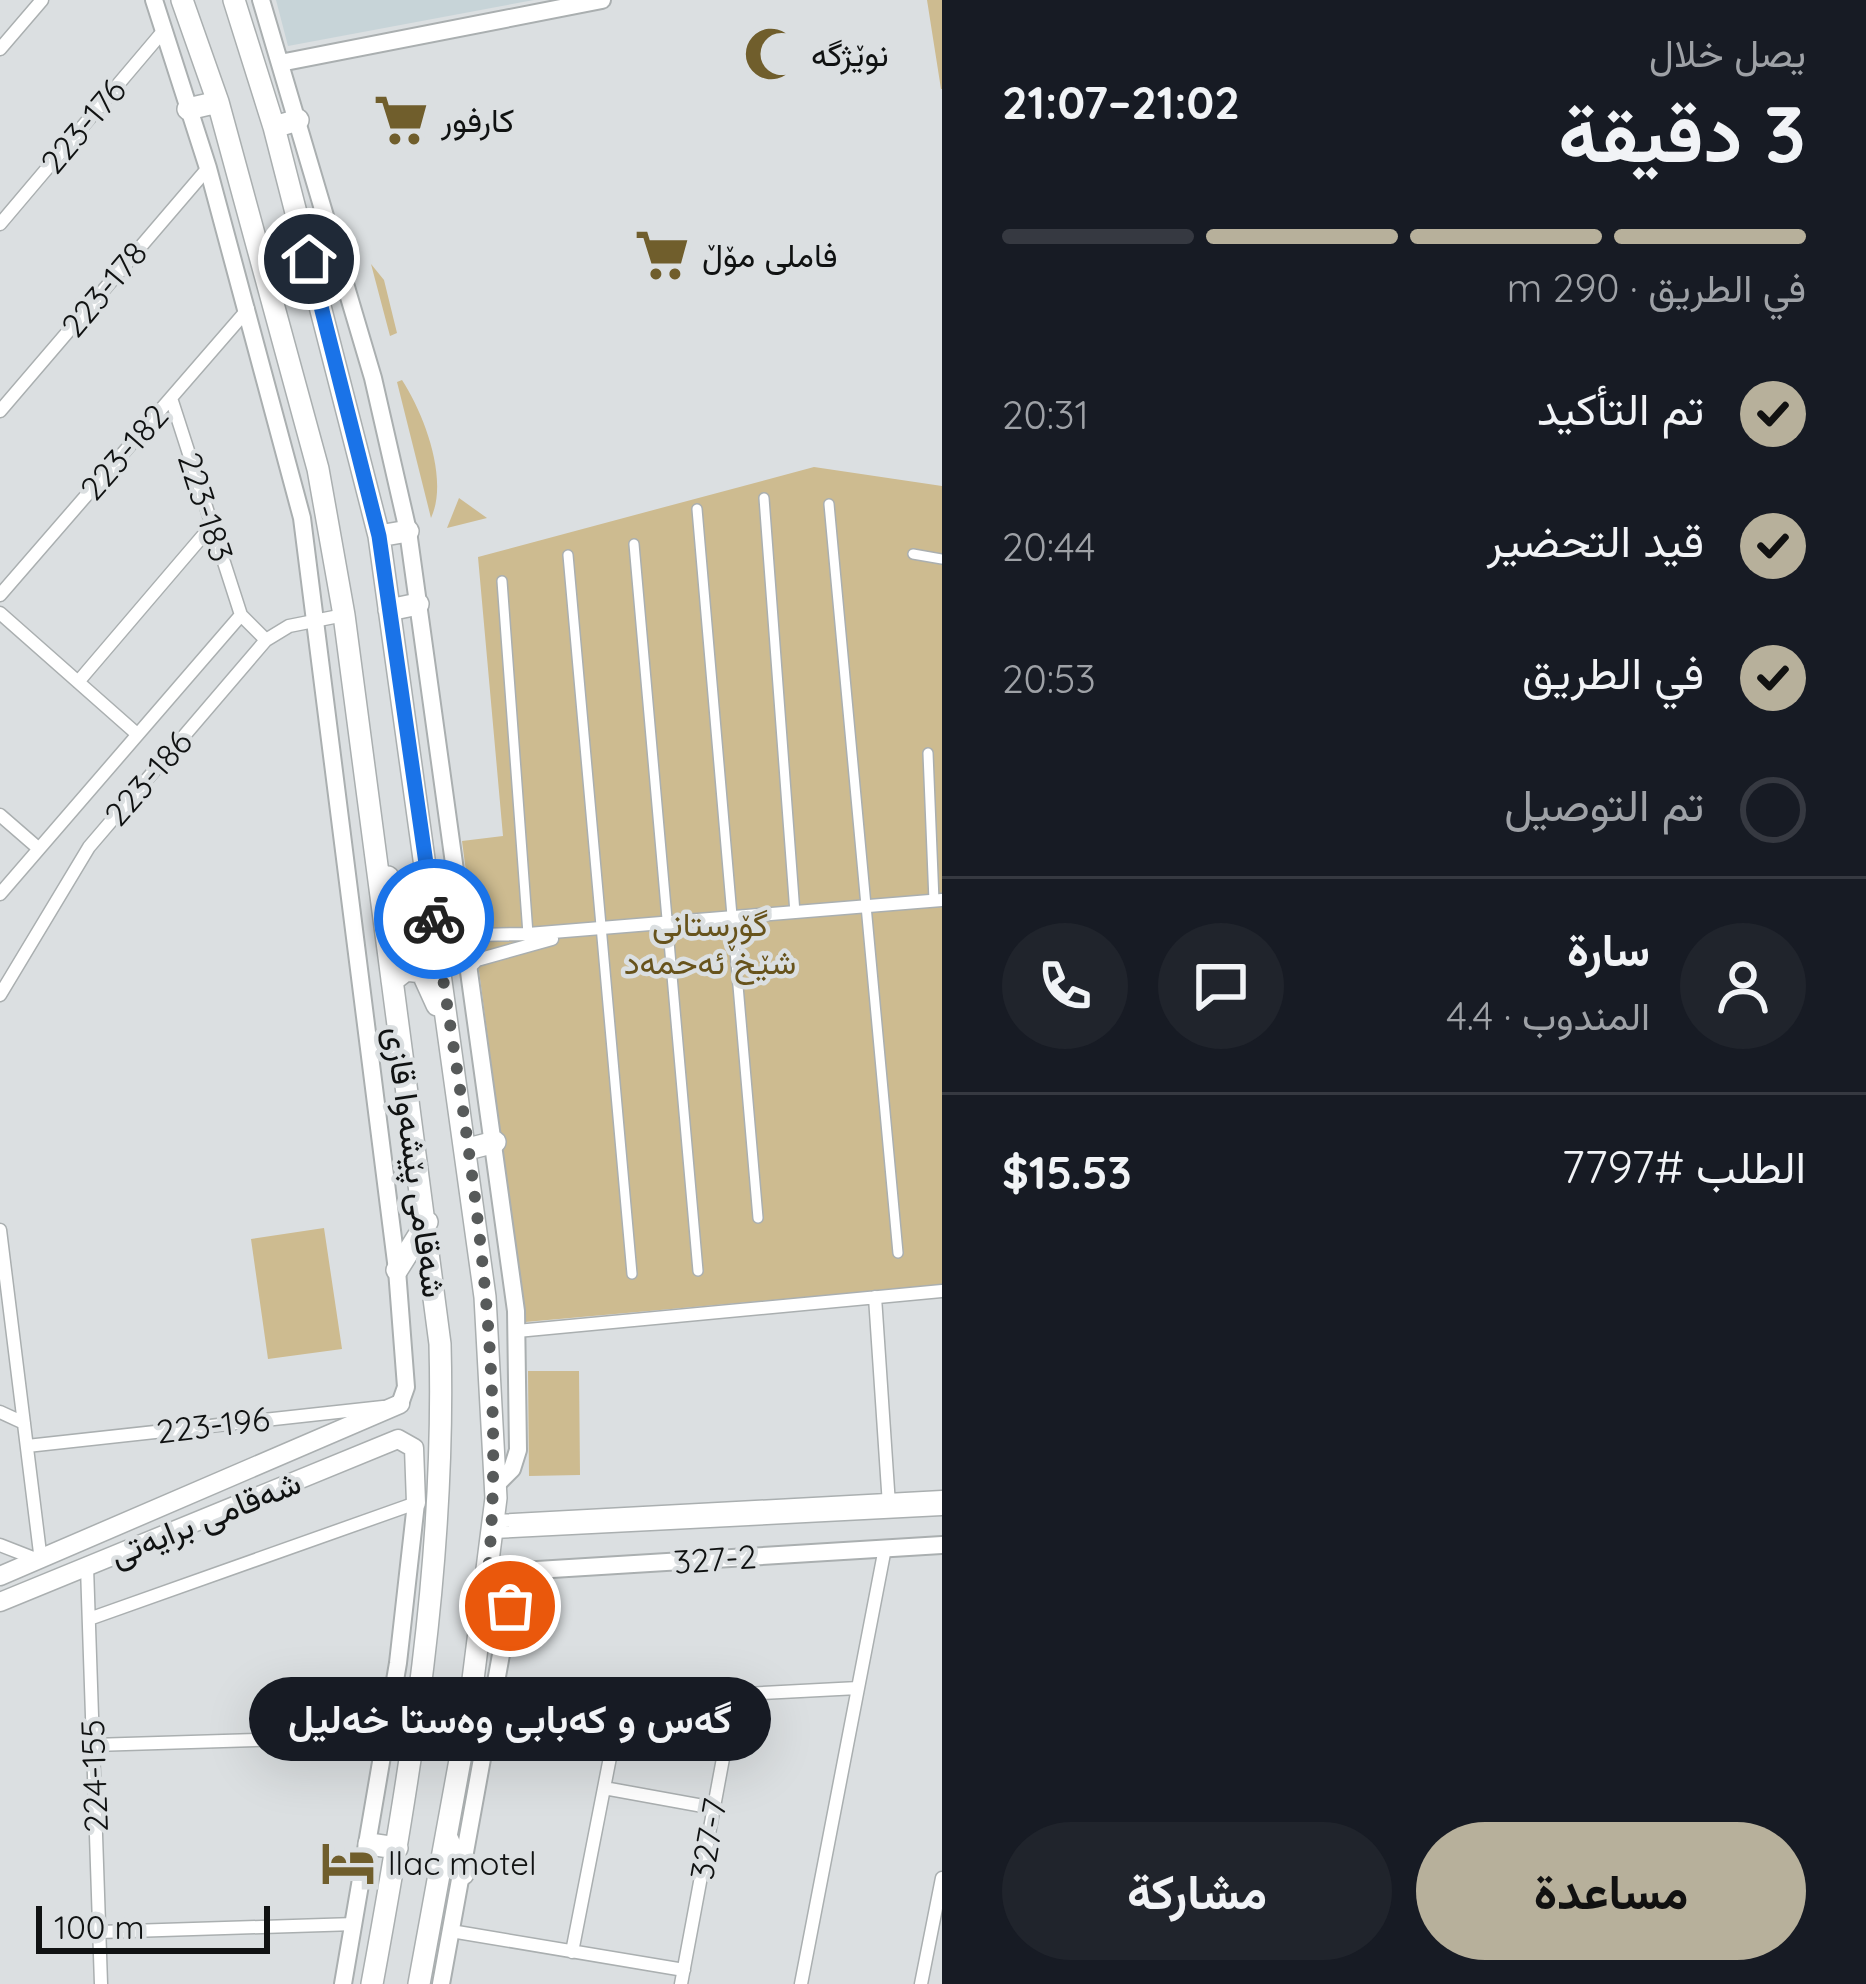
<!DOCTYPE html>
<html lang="ar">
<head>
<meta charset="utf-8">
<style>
	body { margin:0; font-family:Quicksand,Vazirmatn,sans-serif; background:#20242c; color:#f1f3f6; direction:rtl; height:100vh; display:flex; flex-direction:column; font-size:45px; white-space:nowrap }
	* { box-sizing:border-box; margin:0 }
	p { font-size:39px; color:#9ea1a6 }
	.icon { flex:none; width:66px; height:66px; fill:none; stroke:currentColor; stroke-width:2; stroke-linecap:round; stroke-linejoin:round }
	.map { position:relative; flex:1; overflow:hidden; direction:ltr }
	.details { display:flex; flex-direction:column; background:#171b24; width:924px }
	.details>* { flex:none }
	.scale { position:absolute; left:36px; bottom:30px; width:234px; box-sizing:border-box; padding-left:12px; border:6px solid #101212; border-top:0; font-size:33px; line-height:42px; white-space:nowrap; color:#101212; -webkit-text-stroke:9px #dbdfe1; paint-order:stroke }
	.pin { position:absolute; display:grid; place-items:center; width:102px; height:102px; color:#fff; margin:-51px; border:6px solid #fff; border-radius:50%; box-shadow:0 3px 12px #0007 }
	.courier { position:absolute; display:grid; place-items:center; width:120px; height:120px; margin:-60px; border:9px solid #1a73e8; border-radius:50%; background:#fff; color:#222; box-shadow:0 3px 15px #0007 }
	.bubble { position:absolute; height:84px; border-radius:42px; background:#171b24; box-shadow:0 12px 48px #0002; font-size:39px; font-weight:700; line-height:84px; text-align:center; direction:rtl }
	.head em { font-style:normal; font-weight:700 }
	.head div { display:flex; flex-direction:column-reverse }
	.head { display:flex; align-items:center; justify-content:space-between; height:204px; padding:0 60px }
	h1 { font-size:78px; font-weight:700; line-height:90px }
	.bar { display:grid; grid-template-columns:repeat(4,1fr); gap:18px 12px; align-content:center; height:144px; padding:0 60px }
	.bar i { height:15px; border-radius:9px; background:#363941 }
	.bar .current { background:#b7b09b }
	.bar p { grid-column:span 4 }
	.line { display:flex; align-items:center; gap:30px; padding:0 60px; border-top:3px solid #363941 }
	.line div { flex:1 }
	.round { display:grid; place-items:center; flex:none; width:126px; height:126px; border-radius:63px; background:#20242c }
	ol { padding:0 60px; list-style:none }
	li { display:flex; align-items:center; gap:36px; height:132px }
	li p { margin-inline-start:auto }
	li .icon { padding:12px; border-radius:50%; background:#b7b09b; color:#111; stroke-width:4 }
	li:last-child { color:#9ea1a6 }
	li i { width:66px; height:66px; border:6px solid #363941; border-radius:50% }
	.button { display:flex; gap:24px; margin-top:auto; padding:24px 60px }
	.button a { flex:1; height:138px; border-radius:72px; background:#b7b09b; color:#111; font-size:48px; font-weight:700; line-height:138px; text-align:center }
	.button a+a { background:#20242c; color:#f1f3f6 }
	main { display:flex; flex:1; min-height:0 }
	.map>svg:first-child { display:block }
</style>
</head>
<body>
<main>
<section class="details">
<div class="head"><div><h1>3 دقيقة</h1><p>يصل خلال</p></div><em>21:02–21:07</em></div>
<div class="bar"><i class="current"></i><i class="current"></i><i class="current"></i><i></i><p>في الطريق · 290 m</p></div>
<ol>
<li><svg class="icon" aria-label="check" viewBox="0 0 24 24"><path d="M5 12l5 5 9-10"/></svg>تم التأكيد<p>20:31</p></li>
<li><svg class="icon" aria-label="check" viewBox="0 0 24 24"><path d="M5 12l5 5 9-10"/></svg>قيد التحضير<p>20:44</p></li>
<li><svg class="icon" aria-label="check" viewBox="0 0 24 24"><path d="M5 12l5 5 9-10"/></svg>في الطريق<p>20:53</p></li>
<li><i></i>تم التوصيل</li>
</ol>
<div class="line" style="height:216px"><a class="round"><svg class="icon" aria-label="person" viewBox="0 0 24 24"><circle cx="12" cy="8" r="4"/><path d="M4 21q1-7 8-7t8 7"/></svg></a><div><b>سارة</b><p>المندوب · 4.4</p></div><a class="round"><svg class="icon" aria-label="chat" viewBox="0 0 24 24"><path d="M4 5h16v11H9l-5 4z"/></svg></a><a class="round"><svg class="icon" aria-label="phone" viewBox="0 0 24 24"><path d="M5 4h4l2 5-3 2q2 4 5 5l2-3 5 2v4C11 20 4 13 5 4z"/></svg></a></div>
<div class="line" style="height:156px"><div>الطلب #7797</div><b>$15.53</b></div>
<div class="button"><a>مساعدة</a><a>مشاركة</a></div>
</section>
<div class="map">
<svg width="942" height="1984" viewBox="0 0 942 1984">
	<rect width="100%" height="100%" fill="#dbdfe1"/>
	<path fill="#c7d4d8" d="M276,0H534L288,46Z"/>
	<path fill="#cdbb90" d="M927,0H942V89H941Z
		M371,264L384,280L397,333L390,336Z
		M402,380C424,414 449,479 431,518L397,382Z
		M814,467L942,486V1285L525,1322L462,841L503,836L478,557Z
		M459,498L487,518L447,528Z
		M324,1228L342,1349L268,1359L251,1239Z
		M528,1371H579L580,1475L529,1476Z"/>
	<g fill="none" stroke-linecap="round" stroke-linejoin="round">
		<defs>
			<path id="pedestrian" d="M764,498L795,913
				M829,504L898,1253
				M697,509L758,1218
				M634,544L698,1271
				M913,554L942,559
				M568,555L632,1274
				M502,581L528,934
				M928,753L934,901"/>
			<path id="minor" d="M0,49L42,0
				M0,224L165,29
				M171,398L241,615L266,640
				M0,411L208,168
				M0,595L248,309
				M0,613L137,734
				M78,682L212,525
				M0,815L38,848
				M0,894L241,615
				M462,924L474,935L528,934L942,900
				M468,969L477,960L552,939
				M0,995L89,847L266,640L289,626L344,615
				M0,1230L41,1561L0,1545
				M875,1297L889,1505
				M517,1331L942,1291
				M0,1412L24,1423
				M27,1446L383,1407
				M494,1521L942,1497
				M493,1532L942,1509
				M87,1567L101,1984
				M89,1619L416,1503
				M493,1707L858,1688
				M93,1745L387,1736
				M604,1788L714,1808
				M451,1931L684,1970
				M99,1932L355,1924
				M572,1952L621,1701
				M681,1984L735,1694
				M801,1984L885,1548
				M921,1984L942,1878"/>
			<path id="tertiary" d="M154,0L208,168L302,518L397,1270L406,1387L400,1404
				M261,0L373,378L408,531L516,1311L518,1450L512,1469L495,1486
				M280,63L602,0
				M488,1573L942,1545
				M343,1984L398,1663L416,1503
				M441,1984L516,1572"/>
			<path id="secondary" d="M0,1576L400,1404
				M0,1602L398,1439L414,1448L416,1503"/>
			<path id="trunk" d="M182,0L218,102L318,469L344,615L440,1344C446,1560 411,1772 372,1984
				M234,0L274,127L379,536L485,1297L496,1498L469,1711L419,1984
				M188,109L218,102
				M274,127L298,120
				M379,536L408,531
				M389,610L418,604
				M388,877L402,916L418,919L432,906
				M392,981L406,970L422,972L437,1005
				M468,1149L495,1142
				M397,1270L427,1222
				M447,1838L463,1874
				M369,1844L397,1848"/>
		</defs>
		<use href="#pedestrian" stroke="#aaafb0" stroke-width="12"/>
		<use href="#minor" stroke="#aaafb0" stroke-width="15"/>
		<use href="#tertiary" stroke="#aaafb0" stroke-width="20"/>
		<use href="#secondary" stroke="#aaafb0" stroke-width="21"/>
		<use href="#trunk" stroke="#aaafb0" stroke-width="24"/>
		<use href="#pedestrian" stroke="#fff" stroke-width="9"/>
		<use href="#minor" stroke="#fff" stroke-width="12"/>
		<use href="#tertiary" stroke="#fff" stroke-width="16"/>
		<use href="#secondary" stroke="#fff" stroke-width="18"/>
		<use href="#trunk" stroke="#fff" stroke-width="21"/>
	</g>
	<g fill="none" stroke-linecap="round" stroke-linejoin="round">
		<path stroke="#575a5a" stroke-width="12" stroke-dasharray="0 21.6" d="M434,919C466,1134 508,1355 488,1573L515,1572L510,1606"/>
		<path stroke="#1a73e8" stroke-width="15" d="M309,259L379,536L434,919"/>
	</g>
	<defs>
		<symbol id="mosque-bare" viewBox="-9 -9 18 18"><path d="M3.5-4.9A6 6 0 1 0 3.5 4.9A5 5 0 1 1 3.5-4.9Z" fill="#705e2c" stroke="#dbdfe1" stroke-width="2.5" paint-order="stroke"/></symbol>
		<symbol id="supermarket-bare" viewBox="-9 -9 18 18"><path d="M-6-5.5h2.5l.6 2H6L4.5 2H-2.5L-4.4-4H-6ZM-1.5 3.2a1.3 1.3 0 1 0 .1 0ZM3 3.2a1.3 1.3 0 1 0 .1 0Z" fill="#705e2c" stroke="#dbdfe1" stroke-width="2.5" paint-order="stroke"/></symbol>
		<symbol id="hotel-bare" viewBox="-9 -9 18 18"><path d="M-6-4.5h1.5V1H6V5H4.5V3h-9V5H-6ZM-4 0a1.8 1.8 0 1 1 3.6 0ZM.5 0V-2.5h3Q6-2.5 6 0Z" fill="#705e2c" stroke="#dbdfe1" stroke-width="2.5" paint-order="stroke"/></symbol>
	</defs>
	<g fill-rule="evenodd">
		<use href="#mosque-bare" x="733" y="16" width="76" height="76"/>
		<use href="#supermarket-bare" x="363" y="82" width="76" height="76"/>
		<use href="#supermarket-bare" x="624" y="217" width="76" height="76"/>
		<use href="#hotel-bare" x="310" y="1825" width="76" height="76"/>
	</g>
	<g text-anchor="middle" stroke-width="9" stroke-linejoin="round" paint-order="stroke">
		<g font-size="33" fill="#101212" stroke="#dbdfe1" text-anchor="start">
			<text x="811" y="66">نوێژگە</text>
			<text x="441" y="132">کارفور</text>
			<text x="702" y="267">فاملی مۆڵ</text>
			<text x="388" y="1875">llac motel</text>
		</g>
		<g font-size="33" fill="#101212" stroke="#dbdfe1">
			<text transform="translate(83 126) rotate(-50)" y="12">223-176</text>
			<text transform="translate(104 289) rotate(-50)" y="12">223-178</text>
			<text transform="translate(124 452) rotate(-49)" y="12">223-182</text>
			<text transform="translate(206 507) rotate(72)" y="12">223-183</text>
			<text transform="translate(148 778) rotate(-49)" y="12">223-186</text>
			<text transform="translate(416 1162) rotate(82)" y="12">شەقامی پێشەوا قازی</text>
			<text transform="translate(213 1425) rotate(-7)" y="12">223-196</text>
			<text transform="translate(205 1518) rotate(-22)" y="12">شەقامی برایەتی</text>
			<text transform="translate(715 1559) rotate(-4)" y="12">327-2</text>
			<text transform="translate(94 1776) rotate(-92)" y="12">224-155</text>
			<text transform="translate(708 1839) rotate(-80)" y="12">327-7</text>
		</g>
		<g font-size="33" fill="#67531c" stroke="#dbdfe1">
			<text x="710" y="936">گۆڕستانی<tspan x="710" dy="38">شێخ ئەحمەد</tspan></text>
		</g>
	</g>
</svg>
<div class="scale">100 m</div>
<div class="pin" style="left:510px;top:1606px;background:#ea580c"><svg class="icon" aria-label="bag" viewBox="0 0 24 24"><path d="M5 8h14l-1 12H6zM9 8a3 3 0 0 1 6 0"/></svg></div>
<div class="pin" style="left:309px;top:259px;background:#1f2937"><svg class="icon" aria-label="home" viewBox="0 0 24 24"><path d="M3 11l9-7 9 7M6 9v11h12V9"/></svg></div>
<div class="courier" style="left:434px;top:919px"><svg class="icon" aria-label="bike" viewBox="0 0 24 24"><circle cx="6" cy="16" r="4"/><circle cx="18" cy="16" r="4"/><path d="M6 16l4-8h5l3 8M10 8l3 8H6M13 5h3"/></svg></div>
<div class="bubble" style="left:249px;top:1677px;width:522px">گەس و کەبابی وەستا خەلیل</div>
</div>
</main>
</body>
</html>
